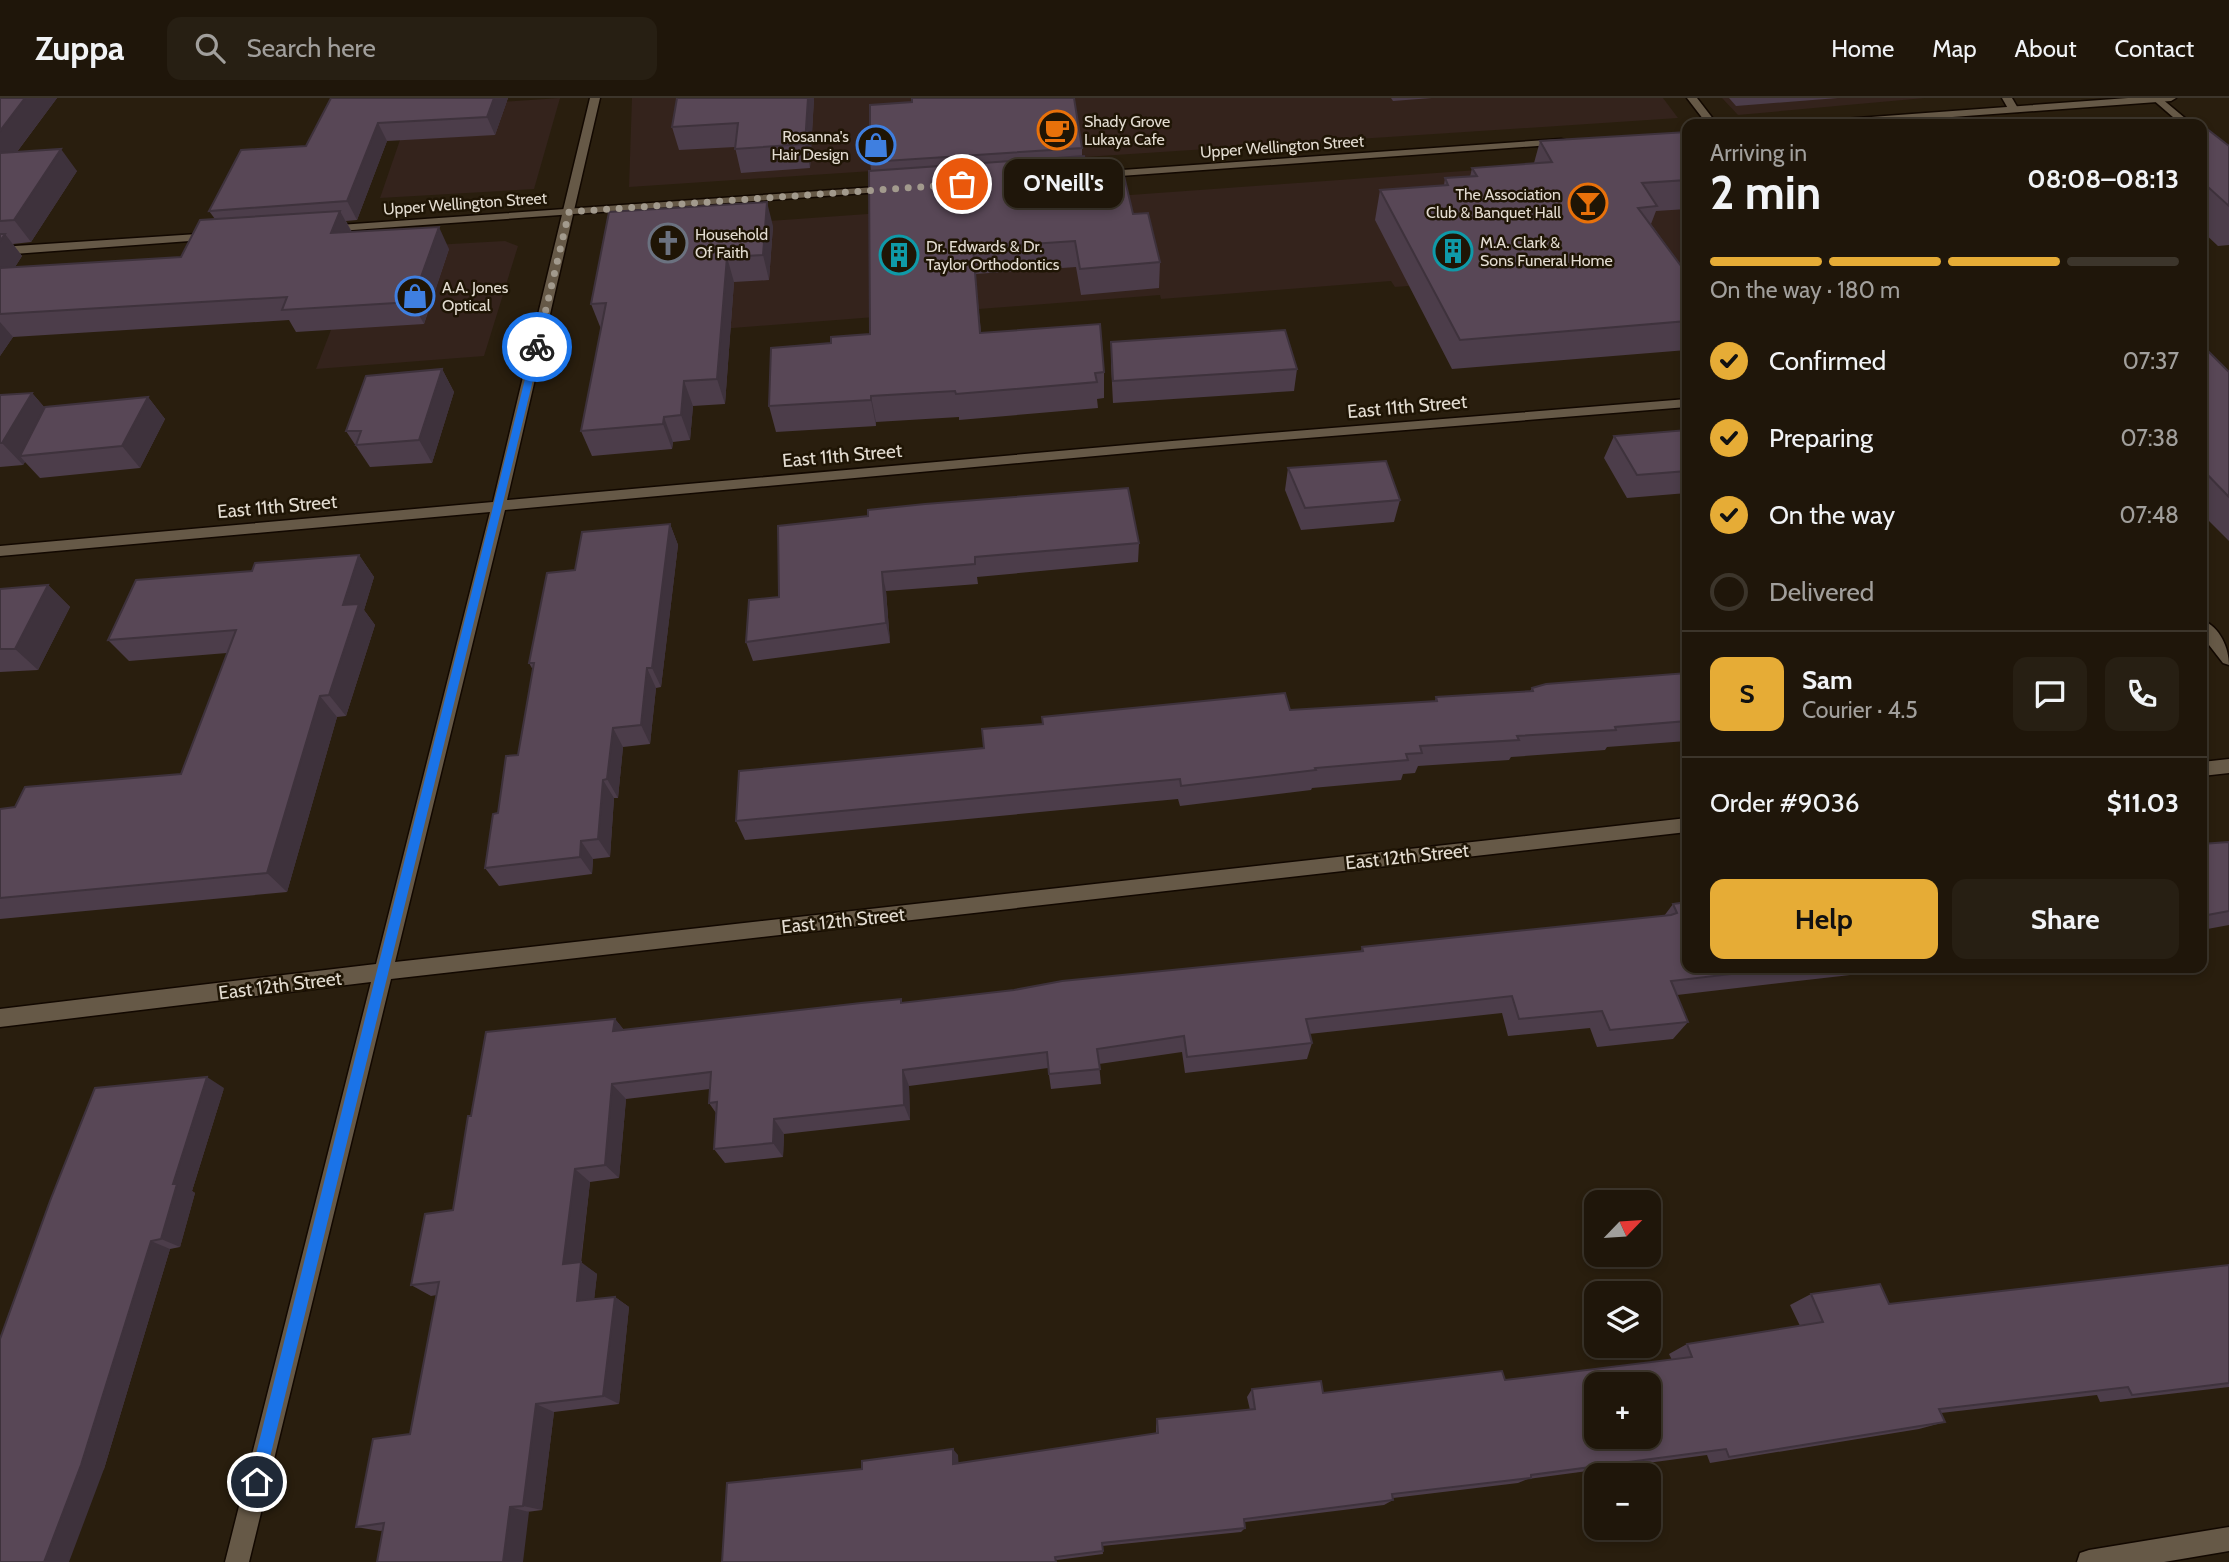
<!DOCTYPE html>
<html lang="en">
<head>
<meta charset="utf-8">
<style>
	body { margin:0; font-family:Cabin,sans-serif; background:#271f13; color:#f1f3f6; height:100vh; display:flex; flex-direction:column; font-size:26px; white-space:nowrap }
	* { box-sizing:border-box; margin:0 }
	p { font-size:23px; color:#a19f9c }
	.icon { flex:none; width:38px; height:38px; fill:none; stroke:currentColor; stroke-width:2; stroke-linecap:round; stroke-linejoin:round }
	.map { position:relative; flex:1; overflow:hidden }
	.side { position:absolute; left:1682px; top:21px; width:525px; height:854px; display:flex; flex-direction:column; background:#1f160a; border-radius:14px; box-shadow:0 4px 10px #0003,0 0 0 2px #3c352b }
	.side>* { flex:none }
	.needle { width:46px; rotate:65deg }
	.fabs { position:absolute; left:1584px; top:1092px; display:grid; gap:14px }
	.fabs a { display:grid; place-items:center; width:77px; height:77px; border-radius:14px; background:#1f160a; box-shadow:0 4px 10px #0003,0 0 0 2px #3c352b; font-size:35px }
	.pin { position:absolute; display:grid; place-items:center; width:60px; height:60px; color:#fff; margin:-30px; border:4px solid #fff; border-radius:50%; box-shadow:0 2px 7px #0007 }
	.courier { position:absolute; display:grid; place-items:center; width:70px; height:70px; margin:-35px; border:5px solid #1a73e8; border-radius:50%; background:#fff; color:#222; box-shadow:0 2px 9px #0007 }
	.bubble { position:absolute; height:49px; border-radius:14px; background:#1f160a; box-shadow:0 4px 10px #0003,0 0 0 2px #3c352b; font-size:23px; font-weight:700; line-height:49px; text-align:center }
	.head em { font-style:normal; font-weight:700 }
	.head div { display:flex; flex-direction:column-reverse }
	.head { display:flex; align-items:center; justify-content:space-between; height:119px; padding:0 28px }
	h1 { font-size:46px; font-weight:700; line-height:52px }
	.bar { display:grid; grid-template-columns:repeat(4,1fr); gap:10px 7px; align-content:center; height:84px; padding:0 28px }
	.bar i { height:9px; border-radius:5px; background:#3c352b }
	.bar .on { background:#e6ac36 }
	.bar p { grid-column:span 4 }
	.line { display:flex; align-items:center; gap:18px; padding:0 28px; border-top:2px solid #3c352b }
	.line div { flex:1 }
	.round { display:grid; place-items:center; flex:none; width:74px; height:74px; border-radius:14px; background:#271f13 }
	ol { padding:0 28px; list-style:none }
	li { display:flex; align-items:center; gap:21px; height:77px }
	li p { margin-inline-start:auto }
	li .icon { padding:7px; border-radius:50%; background:#e6ac36; color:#111; stroke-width:4 }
	li:last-child { color:#a19f9c }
	li i { width:38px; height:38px; border:4px solid #3c352b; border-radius:50% }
	.button { display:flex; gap:14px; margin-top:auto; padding:14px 28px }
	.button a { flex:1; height:80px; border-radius:14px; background:#e6ac36; color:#111; font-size:28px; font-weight:700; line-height:80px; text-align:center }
	.button a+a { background:#271f13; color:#f1f3f6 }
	header { display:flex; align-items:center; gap:42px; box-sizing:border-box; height:98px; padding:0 35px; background:#1f160a; border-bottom:2px solid #3c352b }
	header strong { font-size:33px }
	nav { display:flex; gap:38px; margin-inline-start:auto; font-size:24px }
	.search { width:490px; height:63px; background:#271f13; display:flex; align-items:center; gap:18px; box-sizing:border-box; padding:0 24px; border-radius:14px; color:#a19f9c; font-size:26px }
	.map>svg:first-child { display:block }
</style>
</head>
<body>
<header>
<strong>Zuppa</strong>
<div class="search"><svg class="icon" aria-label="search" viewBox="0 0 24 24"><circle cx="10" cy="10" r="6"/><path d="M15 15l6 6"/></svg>Search here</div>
<nav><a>Home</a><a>Map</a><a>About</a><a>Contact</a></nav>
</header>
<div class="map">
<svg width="2229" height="1464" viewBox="0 0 2229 1464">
	<rect width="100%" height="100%" fill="#291e0e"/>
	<path fill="#34231c" d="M560,0L534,91L380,100L411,10Z
		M632,0H1663L1678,20L629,89Z
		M1722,0H1925L1738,17Z
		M1687,57V166L1395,189L1391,183L1161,201L1160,197L720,231L728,126Z
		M505,143L518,148L484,258L316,271L362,151Z"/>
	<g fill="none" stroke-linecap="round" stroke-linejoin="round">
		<defs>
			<path id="lane" d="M2002,0H2012L2019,12L2018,14H2010Z"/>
			<path id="street" d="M590,0H600L507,402L1172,343L1687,301V309L1172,351L505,412L395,864L1687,720V734L391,881L249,1464H225L371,884L0,929V911L376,866L490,414L0,458V448L493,404Z
				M1687,0H1697L1717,26H1707Z
				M2151,0H2161L2192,26H2181Z
				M2202,522C2220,529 2229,550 2229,567L2223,565L2202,538Z
				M2229,661V675L2202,678V664Z
				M2229,1429V1453L2164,1464H2077L2080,1455L2089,1452Z"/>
			<path id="secondary" d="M2128,0H2176L2171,3L1857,26H1812L1817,23Z
				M1561,41L1565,42V46L1065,82L1059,79L1065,76Z
				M890,88L894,89V93L325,134L319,131L325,128Z
				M213,135L219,139L217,141L0,157V149Z"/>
		</defs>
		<use href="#lane" stroke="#120800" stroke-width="3"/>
		<use href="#street" stroke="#120800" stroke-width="3"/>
		<use href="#secondary" stroke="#120800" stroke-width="3"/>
		<use href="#lane" fill="#665947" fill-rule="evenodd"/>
		<use href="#street" fill="#665947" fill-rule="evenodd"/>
		<use href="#secondary" fill="#665947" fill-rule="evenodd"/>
	</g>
	<path fill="#4c3d4a" d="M0,0H57L17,54L77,73L31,144L13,146L22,158L15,169L181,159L215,121L209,113L306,48L331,0H508L495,37L387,43L357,122L346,123L352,134L449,151L424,226L296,234L289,222L13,239L0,258Z
		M677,0H814L810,70L741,75L735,49L679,52L672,29Z
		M1391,0H1432L1393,3Z
		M1729,0H1838L1736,8Z
		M2202,27L2229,48V147L2218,148L2202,133Z
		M1687,34V111L1656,113L1651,126L1687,176V252L1452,271L1375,122L1380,92L1444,87L1445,80L1470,79L1472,70L1534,65L1540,43Z
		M1082,50V58L1087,80L1133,116L1160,164L1159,190L1081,197L1076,169L975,176L981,234L1104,274V300L1097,301L1098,310L959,322V319L876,324V328L776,334L769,308L831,245L870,236L871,73L870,64Z
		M773,128L769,182L734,184L725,306L693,308L690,342L673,344L672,351L592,358L581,333L601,231L591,206Z
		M1111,244L1297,271L1294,293L1113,305L1111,267Z
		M2202,247L2229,274V443L2202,416Z
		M442,271L454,294L432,365L370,369L346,333Z
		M32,295L45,310L148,299L165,321L140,370L40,380L25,364L23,367L0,369V297Z
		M1687,332V395L1627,400L1604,360L1614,338Z
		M1288,370L1400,402L1394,424L1301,432L1285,392Z
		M670,426L678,447L661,589L656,590L650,646L623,649L618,700H614L610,759L593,761L592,776L499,788L485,770L498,715L518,657L533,572L529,565L575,472Z
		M778,428L1139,445L1138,464L977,479L978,486L886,493L890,545L753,563L746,544L779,499Z
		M359,457L374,479L364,512L375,527L346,618L337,619L287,794L0,821V711L15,709L181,676L227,555L129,563L108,542L252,473Z
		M48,487L70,509L38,572L0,574V491Z
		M1687,575V643L1607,649L1605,652L1511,659L1509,662L1418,668L1415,675L1403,676L1401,682L1312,690L1311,692L1180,708L1178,701L745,742L736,723L984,650L1290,612L1435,603L1436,599L1530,593L1532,590Z
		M2229,745V827L2202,832V746Z
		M1687,804V870H1866L1859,876L1677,897L1688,924L1673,941L1597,949L1590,930L1508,938L1502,915L1309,936L1312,945L1307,961L1185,975L1182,954L1099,966L1101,986L1051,991L1048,970L909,988L910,1022L784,1036L783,1059L725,1065L714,1051L716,1015L709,1005L710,991L626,1001L619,1080L590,1084L581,1165L597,1176L594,1201L615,1199L629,1209L619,1306L554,1314L542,1412L380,1433L356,1429L410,1336L437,1197L431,1198L411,1187L453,1112L471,1018L615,921L624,932L902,905L1361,853L1362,849L1664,818L1673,806Z
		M224,990L192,1093L195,1095L180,1149L170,1151L104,1371L0,1464Z
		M2229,1167V1289L2100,1304L2097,1297L1941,1315L1945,1324L1919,1331L1710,1365L1707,1357L1528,1381L1518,1385L1393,1400V1402L1384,1407L1245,1424V1430L1241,1434L1102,1448L1103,1456L1057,1462L862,1371L958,1357V1365L1156,1336V1328L1157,1321L1250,1312L1247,1299L1252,1291L1323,1295L1505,1282L1672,1262L1669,1256L1687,1246L1800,1228L1790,1207L1811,1196L1889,1206Z"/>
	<path fill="#3e323c" d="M25,0H57L13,59L0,63V33Z
		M494,0H508L495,37L487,19Z
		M808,0H814L810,70L805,46Z
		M378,25L387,43L357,122L347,103Z
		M61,51L77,73L31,144L14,122Z
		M767,104L773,128L769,182L763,157Z
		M340,113L352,135H331Z
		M439,129L449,151L424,226L412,204Z
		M5,136L22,158L0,193V143Z
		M727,159L734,184L725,306L717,281Z
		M0,224L13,239L0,258Z
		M442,271L454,294L432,365L419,342Z
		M684,283L693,308L690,342L681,317Z
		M32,295L51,317L20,358L25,364L23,367L2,345Z
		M871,298L876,324V328L871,302Z
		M148,299L165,321L140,370L122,348Z
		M664,319L673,344L672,351L663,326Z
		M670,426L678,447L661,589L652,570Z
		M359,457L374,479L364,512L375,527L346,618L329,597L343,507Z
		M882,474L886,493L890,545L886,525Z
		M48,487L70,509L38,572L15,551Z
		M647,570L656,590L650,646L641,627Z
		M320,598L337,619L287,794L267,775Z
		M613,630L623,649L618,700L607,681Z
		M603,682L614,700L610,759L598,741Z
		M581,743L593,761L592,776L580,759Z
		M615,921L628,937L613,933Z
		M903,972L909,988L910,1022L904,1007Z
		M207,979L224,990L192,1093L195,1095L180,1149L161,1141L173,1086Z
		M612,986L626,1001L619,1080L605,1067Z
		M774,1021L784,1036L783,1059L773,1045Z
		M575,1071L590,1084L579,1178L563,1166Z
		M151,1143L170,1151L104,1371L69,1464H44Z
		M581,1164L597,1176L593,1213L577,1203Z
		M615,1199L629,1209L619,1306L603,1298Z
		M536,1306L554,1314L542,1412L523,1408Z
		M953,1351L958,1357L959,1372L953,1366Z
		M510,1409L529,1414L523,1464H503Z"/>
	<path fill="#584756" stroke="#3e323c" stroke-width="2" fill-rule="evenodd" d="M0,0H25L0,33Z
		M331,0H494L487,19L378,25L347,103L209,113L241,52L306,48Z
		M677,0H808L805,46L735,51L738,25L672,29Z
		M912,0H1074L1082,50L870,64V7L912,4Z
		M2202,27L2229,48V108L2208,89H2202Z
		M1687,34V82L1642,85L1657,108L1638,110L1687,176V223L1460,242L1380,92L1448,87L1445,80L1477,78L1472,70L1552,64L1540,43Z
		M61,51L14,122L0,123V55Z
		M1084,58L1087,80L1124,78L1133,116L1148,115L1160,164L1080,171L1075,143L973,150L980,235L1100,226L1104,274L1095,275L1097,284L956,296L955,293L871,298V302L769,308L771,250L831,245V239L870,236L869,73Z
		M767,104L763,157L727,159L717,281L684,283L681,317L664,319L663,326L581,333L606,205L591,206L609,114Z
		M340,113L331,135L439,129L412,204L282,212L287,199L0,216V170L181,159L200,122Z
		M0,136H5L0,143Z
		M1285,232L1297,271L1113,283L1111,244Z
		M2202,247L2229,274V399L2202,371Z
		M442,271L419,342L356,347L361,333H346L366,278Z
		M32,295L2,345H0V297Z
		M148,299L122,348L20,358L45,309Z
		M1687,332V373L1637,377L1614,338Z
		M1386,363L1400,402L1305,410L1288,370Z
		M1128,390L1139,445L975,459V466L882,474L886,525L746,544L749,502L779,499L778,428L868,418V412L925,406Z
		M670,426L652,570H647L641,627L613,630L607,681L603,682L598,741L581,743L580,759L485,770L493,716L498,715L506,658L518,657L534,565H529L547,475L575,472L582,434Z
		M359,457L343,507L359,506L329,597L320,598L267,775L0,800V711L15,709L25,689L181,676L236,532L108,542L136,482L252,473L255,465Z
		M48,487L15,551H0V491Z
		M1687,575V623L1615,629L1616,632L1517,638L1519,642L1420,648L1422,655L1406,656L1408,662L1315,670L1316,672L1181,688L1180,681L736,723L739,673L984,650L982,631L1043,626L1042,619L1285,595L1290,612L1437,603L1436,599L1533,593L1532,590L1546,586Z
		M2228,744L2229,745V813L2202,818V746Z
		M1687,804V870H1782L1671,883L1688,924L1610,932L1602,913L1519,921L1512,898L1306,921L1312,945L1187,959L1184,938L1097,951L1100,971L1049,976L1047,954L903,972L904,1007L774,1021L773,1045L714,1051L717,1004L709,1005L711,974L612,986L605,1067L575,1071L563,1166L581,1164L577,1203L615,1199L603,1298L536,1306L523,1408L510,1409L503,1464H377L384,1425L356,1429L373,1341L410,1336L439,1184L411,1187L425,1116L453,1112L468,1018H471L486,934L615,921L613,933L861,905L901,901V905L1014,892L1062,883L1363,853L1362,849L1671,817L1677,815L1673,806Z
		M207,979L173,1086H177L161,1141L151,1143L81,1367L44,1464H0V1241L50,1103L95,990Z
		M2229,1167V1285L2132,1297L2128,1289L1939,1311L1945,1324L1729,1359L1726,1351L1531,1377V1380L1392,1396L1393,1402L1244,1421L1245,1430L1102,1445L1103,1453L1055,1459L1056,1464H722L727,1385L862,1371V1363L953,1351V1366L1158,1335L1157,1321L1255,1311L1252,1291L1321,1283L1323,1295L1502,1273L1505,1282L1692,1259L1687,1246L1823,1224L1811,1196L1880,1186L1889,1206ZM1596,1286H1648V1339H1596Z"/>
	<path fill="#1a73e8" d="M537,246L541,249L264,1384L262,1389L257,1391L251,1389L249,1384L533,249Z"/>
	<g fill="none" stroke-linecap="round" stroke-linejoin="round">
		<path stroke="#a29a8d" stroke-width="7" stroke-dasharray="0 12.6" d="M537,249L569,114L962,86"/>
	</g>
	<defs>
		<symbol id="cafe-ring" viewBox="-11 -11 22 22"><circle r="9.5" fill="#1f1505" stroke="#e8710a" stroke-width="1.5"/><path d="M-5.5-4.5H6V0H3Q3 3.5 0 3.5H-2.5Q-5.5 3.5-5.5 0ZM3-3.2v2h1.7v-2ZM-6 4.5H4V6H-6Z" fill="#e8710a"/></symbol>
		<symbol id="shop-ring" viewBox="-11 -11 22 22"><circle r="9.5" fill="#1f1505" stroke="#3f7fe0" stroke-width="1.5"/><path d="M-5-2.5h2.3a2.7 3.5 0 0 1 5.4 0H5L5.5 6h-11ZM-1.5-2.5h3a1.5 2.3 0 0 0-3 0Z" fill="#3f7fe0"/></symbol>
		<symbol id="bar-ring" viewBox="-11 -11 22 22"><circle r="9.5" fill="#1f1505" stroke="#e8710a" stroke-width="1.5"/><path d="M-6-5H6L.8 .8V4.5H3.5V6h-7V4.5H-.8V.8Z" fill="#e8710a"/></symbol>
		<symbol id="church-ring" viewBox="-11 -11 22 22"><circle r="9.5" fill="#1f1505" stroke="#6b7280" stroke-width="1.5"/><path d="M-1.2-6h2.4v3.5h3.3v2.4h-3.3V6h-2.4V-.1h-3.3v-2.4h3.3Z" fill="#6b7280"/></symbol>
		<symbol id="building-ring" viewBox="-11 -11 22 22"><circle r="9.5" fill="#1f1505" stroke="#0f9aa8" stroke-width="1.5"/><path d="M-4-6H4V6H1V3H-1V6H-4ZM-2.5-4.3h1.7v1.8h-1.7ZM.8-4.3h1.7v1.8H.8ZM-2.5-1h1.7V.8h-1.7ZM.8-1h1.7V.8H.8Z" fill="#0f9aa8"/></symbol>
	</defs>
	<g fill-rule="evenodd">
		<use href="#cafe-ring" x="1035" y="10" width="44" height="44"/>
		<use href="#shop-ring" x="854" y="25" width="44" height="44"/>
		<use href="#bar-ring" x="1566" y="83" width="44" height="44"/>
		<use href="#church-ring" x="646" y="123" width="44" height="44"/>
		<use href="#building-ring" x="1431" y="131" width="44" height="44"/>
		<use href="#building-ring" x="877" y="135" width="44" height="44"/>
		<use href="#shop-ring" x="393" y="176" width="44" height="44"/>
	</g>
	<g text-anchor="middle" stroke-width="5" stroke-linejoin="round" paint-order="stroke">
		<g font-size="16" fill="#e3dcd1" stroke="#1f1505" text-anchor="start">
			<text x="1084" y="29">Shady Grove<tspan x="1084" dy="18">Lukaya Cafe</tspan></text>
			<text x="849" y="44" text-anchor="end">Rosanna's<tspan x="849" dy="18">Hair Design</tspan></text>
			<text x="1561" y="102" text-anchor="end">The Association<tspan x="1561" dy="18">Club &amp; Banquet Hall</tspan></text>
			<text x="695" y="142">Household<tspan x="695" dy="18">Of Faith</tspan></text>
			<text x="1480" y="150">M.A. Clark &amp;<tspan x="1480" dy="18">Sons Funeral Home</tspan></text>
			<text x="926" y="154">Dr. Edwards &amp; Dr.<tspan x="926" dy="18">Taylor Orthodontics</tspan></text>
			<text x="442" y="195">A.A. Jones<tspan x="442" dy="18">Optical</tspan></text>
		</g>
		<g font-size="16" fill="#e3dcd1" stroke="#1f1505">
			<text transform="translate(1282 48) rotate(-4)" y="6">Upper Wellington Street</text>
			<text transform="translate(465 105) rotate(-4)" y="6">Upper Wellington Street</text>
		</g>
		<g font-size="19" fill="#e3dcd1" stroke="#1f1505">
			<text transform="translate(1407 308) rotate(-5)" y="7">East 11th Street</text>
			<text transform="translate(842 357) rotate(-5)" y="7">East 11th Street</text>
			<text transform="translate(277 408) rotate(-5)" y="7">East 11th Street</text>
			<text transform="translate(1407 758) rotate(-6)" y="7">East 12th Street</text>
			<text transform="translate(843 822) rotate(-6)" y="7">East 12th Street</text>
			<text transform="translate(280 887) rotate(-7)" y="7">East 12th Street</text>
		</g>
	</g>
</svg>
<div class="fabs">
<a><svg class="needle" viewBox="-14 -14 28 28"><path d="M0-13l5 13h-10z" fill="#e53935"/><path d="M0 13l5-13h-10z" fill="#a19f9c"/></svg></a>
<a><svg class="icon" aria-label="layers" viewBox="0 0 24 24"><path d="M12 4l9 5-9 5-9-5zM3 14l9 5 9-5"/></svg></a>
<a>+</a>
<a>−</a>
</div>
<div class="pin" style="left:962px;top:86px;background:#ea580c"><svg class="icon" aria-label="bag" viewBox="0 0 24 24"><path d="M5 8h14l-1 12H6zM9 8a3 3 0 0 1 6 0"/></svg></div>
<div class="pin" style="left:257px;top:1384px;background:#1f2937"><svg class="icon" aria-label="home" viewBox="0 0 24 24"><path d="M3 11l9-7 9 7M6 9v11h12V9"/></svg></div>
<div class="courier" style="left:537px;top:249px"><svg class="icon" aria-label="bike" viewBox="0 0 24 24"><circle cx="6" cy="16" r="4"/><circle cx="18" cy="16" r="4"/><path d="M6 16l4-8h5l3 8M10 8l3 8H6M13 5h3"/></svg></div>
<div class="bubble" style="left:1004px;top:61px;width:119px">O'Neill's</div>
<section class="side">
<div class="head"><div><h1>2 min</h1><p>Arriving in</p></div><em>08:08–08:13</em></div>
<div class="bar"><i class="on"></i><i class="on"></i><i class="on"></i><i></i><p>On the way · 180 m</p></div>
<ol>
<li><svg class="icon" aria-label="check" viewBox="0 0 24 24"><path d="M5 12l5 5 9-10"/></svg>Confirmed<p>07:37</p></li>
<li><svg class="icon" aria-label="check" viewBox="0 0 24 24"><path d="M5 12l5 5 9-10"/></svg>Preparing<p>07:38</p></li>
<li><svg class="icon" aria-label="check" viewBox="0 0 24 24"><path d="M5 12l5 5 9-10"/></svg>On the way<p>07:48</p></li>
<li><i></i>Delivered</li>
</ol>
<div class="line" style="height:126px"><b class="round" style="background:#e6ac36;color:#111">S</b><div><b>Sam</b><p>Courier · 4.5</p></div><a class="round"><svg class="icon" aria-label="chat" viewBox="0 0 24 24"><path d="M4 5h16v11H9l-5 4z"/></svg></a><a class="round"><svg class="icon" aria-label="phone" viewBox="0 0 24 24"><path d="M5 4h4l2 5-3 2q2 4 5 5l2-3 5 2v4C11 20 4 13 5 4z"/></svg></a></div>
<div class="line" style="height:91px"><div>Order #9036</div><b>$11.03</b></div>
<div class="button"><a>Help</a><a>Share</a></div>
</section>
</div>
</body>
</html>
